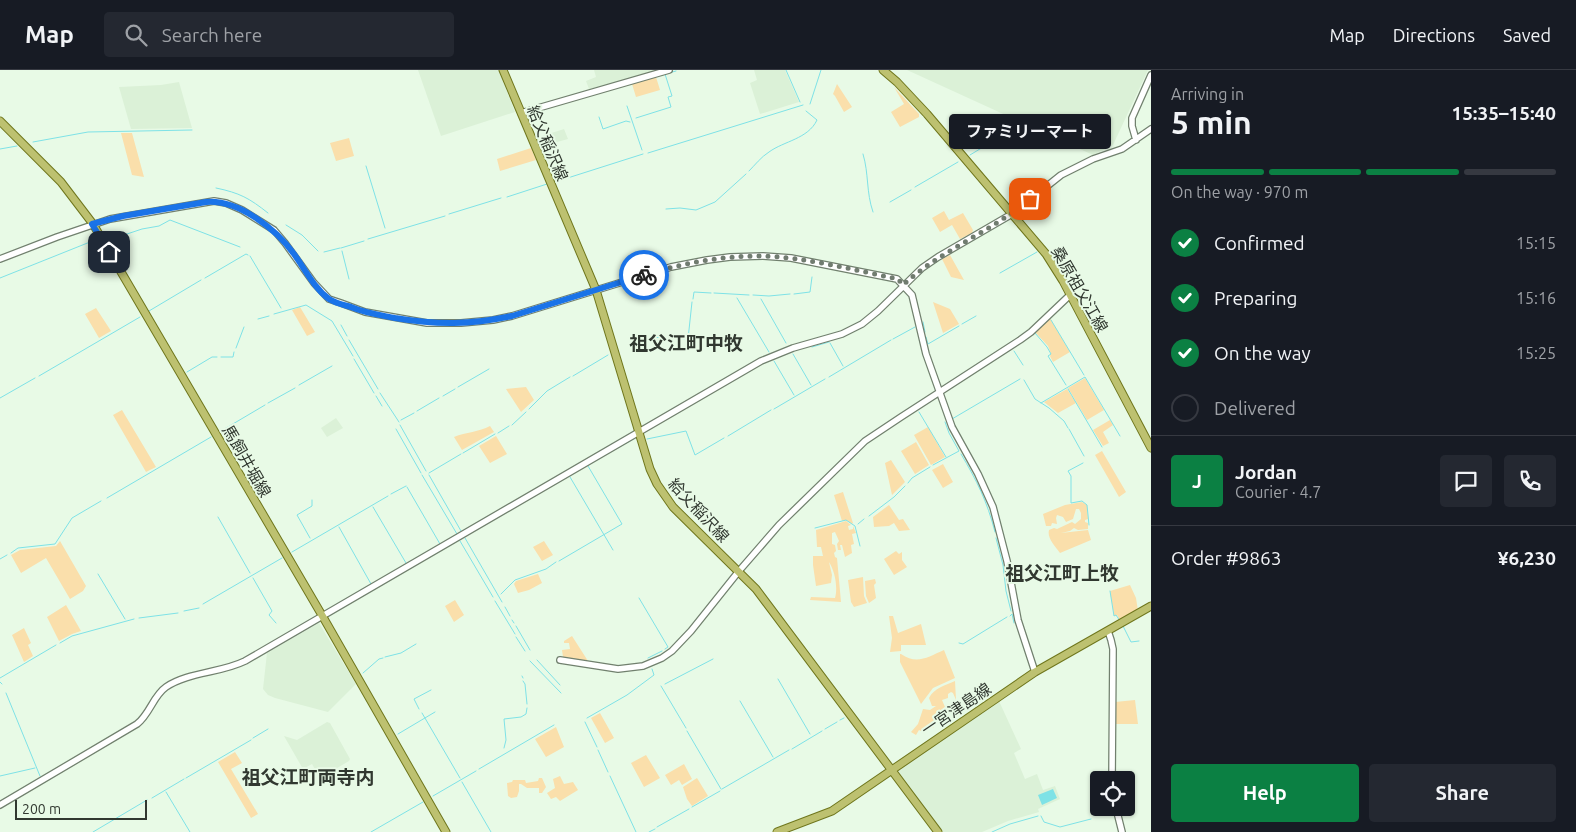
<!DOCTYPE html>
<html lang="en">
<head>
<meta charset="utf-8">
<style>
	body { margin:0; font-family:Ubuntu,"Noto Sans JP",sans-serif; background:#242831; color:#f1f3f6; height:100vh; display:flex; flex-direction:column; font-size:19px; white-space:nowrap }
	* { box-sizing:border-box; margin:0 }
	p { font-size:16px; color:#9ea1a6 }
	.icon { flex:none; width:28px; height:28px; fill:none; stroke:currentColor; stroke-width:2; stroke-linecap:round; stroke-linejoin:round }
	.map { position:relative; flex:1; overflow:hidden }
	.side { display:flex; flex-direction:column; background:#171b24; width:425px }
	.side>* { flex:none }
	.tools { position:absolute; left:1090px; top:701px; display:grid; gap:10px }
	.tools a { display:grid; place-items:center; width:45px; height:45px; border-radius:5px; background:#171b24; box-shadow:0 1px 4px #0004; font-size:25px }
	.scale { position:absolute; left:15px; bottom:12px; width:132px; box-sizing:border-box; padding-left:5px; border:2px solid #313830; border-top:0; font-size:14px; line-height:18px; white-space:nowrap; color:#313830; -webkit-text-stroke:4px #e8fae6; paint-order:stroke }
	.pin { position:absolute; display:grid; place-items:center; width:42px; height:42px; color:#fff; margin:-21px; border-radius:10px; box-shadow:0 2px 8px #0006 }
	.courier { position:absolute; display:grid; place-items:center; width:50px; height:50px; margin:-25px; border:4px solid #1a73e8; border-radius:50%; background:#fff; color:#222; box-shadow:0 1px 6px #0007 }
	.bubble { position:absolute; height:35px; border-radius:5px; background:#171b24; box-shadow:0 1px 4px #0004; font-size:16px; font-weight:700; line-height:35px; text-align:center }
	.summary em { font-style:normal; font-weight:700 }
	.summary div { display:flex; flex-direction:column-reverse }
	.summary { display:flex; align-items:center; justify-content:space-between; height:85px; padding:0 20px }
	h1 { font-size:32px; font-weight:700; line-height:38px }
	.bar { display:grid; grid-template-columns:repeat(4,1fr); gap:8px 5px; align-content:center; height:60px; padding:0 20px }
	.bar i { height:6px; border-radius:4px; background:#363941 }
	.bar .active { background:#0b8043 }
	.bar p { grid-column:span 4 }
	.line { display:flex; align-items:center; gap:12px; padding:0 20px; border-top:1px solid #363941 }
	.line div { flex:1 }
	.round { display:grid; place-items:center; flex:none; width:52px; height:52px; border-radius:5px; background:#242831 }
	ol { padding:0 20px; list-style:none }
	li { display:flex; align-items:center; gap:15px; height:55px }
	li p { margin-inline-start:auto }
	li .icon { padding:5px; border-radius:50%; background:#0b8043; color:#fff; stroke-width:4 }
	li:last-child { color:#9ea1a6 }
	li i { width:28px; height:28px; border:2px solid #363941; border-radius:50% }
	.cta { display:flex; gap:10px; margin-top:auto; padding:10px 20px }
	.cta a { flex:1; height:58px; border-radius:5px; background:#0b8043; color:#fff; font-size:20px; font-weight:700; line-height:58px; text-align:center }
	.cta a+a { background:#242831; color:#f1f3f6 }
	header { display:flex; align-items:center; gap:30px; box-sizing:border-box; height:70px; padding:0 25px; background:#171b24; border-bottom:1px solid #363941 }
	header strong { font-size:24px }
	nav { display:flex; gap:28px; margin-inline-start:auto; font-size:18px }
	.search { width:350px; height:45px; background:#242831; display:flex; align-items:center; gap:12px; box-sizing:border-box; padding:0 18px; border-radius:5px; color:#9ea1a6; font-size:19px }
	main { display:flex; flex:1; min-height:0 }
	.map>svg:first-child { display:block }
</style>
</head>
<body>
<header>
<strong>Map</strong>
<div class="search"><svg class="icon" aria-label="search" viewBox="0 0 24 24"><circle cx="10" cy="10" r="6"/><path d="M15 15l6 6"/></svg>Search here</div>
<nav><a>Map</a><a>Directions</a><a>Saved</a></nav>
</header>
<main>
<div class="map">
<svg width="1151" height="762" viewBox="0 0 1151 762">
	<rect width="100%" height="100%" fill="#e8fae6"/>
	<path fill="#dbf1d7" d="M418,0H499L515,42L441,66Z
		M594,0H656L609,15L589,19L586,11L596,7Z
		M754,0H785L799,32L760,44L750,13L757,10Z
		M907,0H1148L1113,75L1093,85Z
		M179,12L192,58L131,59L119,17L161,15Z
		M564,59L568,69L539,77L536,68Z
		M336,348L343,358L327,367L321,358Z
		M319,553L356,614L328,642L275,628L268,625L263,619L267,583Z
		M999,631L1021,679L1014,683L1025,709L1037,704L1043,720L1055,716L1060,729L1038,739L1039,742L1008,751L982,762H942L899,703V699Z
		M327,652L330,653L350,689L349,691L320,708L312,694L303,699L284,666L297,670Z"/>
	<path fill="#fadfab" d="M656,7L660,20L636,27L632,14Z
		M837,14L852,37L844,42L835,26L833,24Z
		M894,17L919,44V47L900,57L891,42L904,34Z
		M121,63H132L144,107L132,105Z
		M349,68L354,86L336,91L330,73Z
		M531,78L536,90L500,101L497,89Z
		M944,141L949,150L963,143L973,160L972,163L960,169L952,155L940,162L932,148Z
		M950,185L964,210L951,207L942,189Z
		M933,232L950,239L959,254L943,263Z
		M300,237L315,262L307,266L292,240Z
		M96,238L111,261L99,268L85,244Z
		M1050,248L1070,282L1053,292L1050,286L1051,284L1048,276L1035,262Z
		M1085,308L1104,340L1087,350L1068,318Z
		M526,317L534,330L521,342L506,319Z
		M1067,319L1076,333L1058,343L1044,332Z
		M122,340L156,397L146,402L113,345Z
		M1110,350L1113,355L1103,362L1109,373L1103,376L1093,360Z
		M490,356L494,362L462,380L454,367C466,362 479,362 490,356Z
		M928,357L945,387L931,395L914,365Z
		M496,366L507,384L490,393L479,376Z
		M916,372L929,395L915,404L901,381Z
		M1102,381L1126,422L1119,427L1095,385Z
		M891,390L905,412L892,425L885,393Z
		M943,394L953,412L943,418L932,400Z
		M843,422L853,453L852,454L846,450L842,451L834,425Z
		M1082,432L1087,435L1088,449L1085,450V452L1088,453V459L1078,460L1074,458L1070,461L1061,463L1088,460L1091,470L1060,483C1054,475 1047,468 1049,460L1054,458L1057,459L1072,452L1075,454L1081,449V443L1079,439H1076L1073,449L1066,452L1063,447L1057,445L1056,448L1057,454L1052,453L1051,456H1046L1043,444L1065,435Z
		M889,435L899,450L903,449L910,460L899,461L894,453L889,456L874,457L873,447Z
		M846,451L851,455L848,456L849,460L853,459V456L856,463L852,464L854,474L851,475L852,483L845,487L842,475H840L841,480H838L837,474L839,471L835,462L832,463V474L835,475L836,481L834,483L835,487L837,488L841,532L810,530L811,527L835,528C838,518 835,501 829,492L832,505L831,513L816,516L813,495V486H823L821,477H817L816,460Z
		M60,471L86,516L83,521L70,529L46,488L21,503L11,485L20,480L56,476Z
		M544,471L553,485L542,491L533,477Z
		M896,481L899,484L902,482V490L907,497L894,505L884,489Z
		M538,504L542,513L529,520L518,523L514,514L516,511Z
		M863,507L864,526L867,533L854,537L851,532L848,510Z
		M875,509L876,513L874,515L876,528L869,533L866,526L865,511Z
		M1130,515L1136,528L1138,541L1120,551L1117,545L1114,546L1110,521Z
		M455,530L464,545L454,552L445,536Z
		M66,535L81,561L72,564L59,571L47,547Z
		M889,546H893L898,563L921,554L926,575H901V581L890,582L892,568Z
		M24,558L31,573L28,575L33,586L24,592L12,565Z
		M572,566L588,591L563,587L562,580L570,579L569,573H564V571Z
		M944,580L955,608L933,618L921,634L900,592V584H901C917,595 928,587 944,580Z
		M955,611L956,630L953,623L951,622L948,624V628L942,630L945,637L936,645L938,649L933,658L929,657L921,661L919,660L916,665L911,662L918,654L923,639L930,640L936,636H932L929,628C934,618 946,615 955,611Z
		M1135,630L1138,654H1115V632Z
		M600,643L614,668L605,673L591,648Z
		M556,657L564,677L546,687L535,669Z
		M235,682L242,693L231,699L258,744L251,748L218,692Z
		M646,685L660,708L644,717L631,693Z
		M684,694L692,709L682,715L679,710L671,715L665,705Z
		M560,706L564,714L573,712L578,720L560,731L556,727L551,729L547,723L555,718L553,709Z
		M539,708H542L546,717L542,723H539V718H527L521,714H519V721L517,727L511,728L508,726L507,713L512,712L513,710H525L526,713L538,711Z
		M697,708L708,726L692,736L687,729L683,717Z"/>
	<path fill="#7ee2e6" d="M1053,719L1057,728L1042,735L1038,725Z"/>
	<g fill="none" stroke-linecap="round" stroke-linejoin="round">
		<path stroke="#7ee2e6" stroke-width="1" d="M786,0L800,32
			M810,34L821,0
			M627,36L642,80
			M599,47L603,59L626,51L630,52
			M636,48L671,37L668,27L672,26L665,4L676,1
			M996,70L1015,72
			M33,72L88,62L192,60
			M0,79L17,76
			M648,83L803,35
			M863,84C869,104 866,122 873,142
			M970,85L993,71
			M366,96L385,158
			M749,101C755,95 761,87 769,82C784,71 808,69 817,50L806,41
			M555,112L643,84
			M915,117L958,92
			M216,118C240,123 249,128 268,143
			M507,127L547,114
			M890,132L911,120
			M666,139L680,138L696,140L715,132L746,104
			M449,144L501,128
			M286,155L302,165L318,181
			M368,169L445,146
			M109,170L142,159L159,156L170,150L240,177
			M341,178L364,171
			M342,181L349,209
			M324,182L340,178
			M250,186L281,238
			M1000,203L1037,182
			M0,208L95,170
			M205,208L246,184L248,185
			M714,223L749,225
			M794,224L810,222L812,207
			M753,225L769,226L790,224
			M737,228L769,282
			M693,229L694,222L711,223
			M761,229L786,273
			M149,241L201,210
			M274,244L306,235L332,251L353,286
			M258,249L269,246
			M1051,250L1084,305
			M923,252L925,262
			M962,254L976,246
			M341,255L347,266
			M1035,263L1047,277L1051,284L1048,286L1066,315
			M651,267L666,268
			M926,267L928,274L959,256
			M669,268L688,269L692,232
			M893,269L915,257
			M349,270L378,319
			M830,273L843,296
			M812,277L829,272
			M236,278L244,257
			M1014,281L1023,295
			M793,284L811,315
			M221,287H233L234,282
			M354,289L374,323
			M774,291L794,325
			M187,302L212,287H217
			M39,306L140,247
			M573,306L608,285
			M829,307L891,270
			M1024,310L1035,329L1049,338L1064,351L1068,358
			M299,315L332,296
			M458,317L489,299
			M1068,319L1102,377
			M380,323L399,352
			M376,326L382,336
			M443,326L455,319
			M0,328L35,308
			M268,333L295,318
			M1041,333L1085,307L1120,366
			M529,339L547,321L570,307
			M774,339L825,309
			M417,341L439,328
			M919,342L946,387
			M952,349L1020,309
			M401,350L414,343
			M400,355L426,401
			M512,355L526,342
			M396,359L421,403
			M1069,359L1084,386
			M221,361L265,335
			M498,363L509,356
			M728,366L771,340
			M647,369L686,361L695,385L724,368
			M612,381L637,367
			M463,383L495,364
			M961,384C977,411 987,431 995,462
			M1083,393L1068,401L1071,406V433L1082,431L1087,435L1089,455
			M933,395L959,381L949,363L945,352
			M429,403L461,384
			M422,405L457,464
			M429,405L461,461
			M570,407L613,480
			M908,413L912,408L930,397
			M407,417L440,474
			M391,424L406,416
			M107,428L211,367
			M373,437L406,493
			M869,446L894,427L905,416
			M218,447L250,503
			M858,454L864,449
			M339,457L371,514
			M815,458L846,450L855,456L860,476
			M310,468L297,445L312,436V430
			M465,468L502,532
			M996,468L1003,495L1006,521L1011,541
			M460,471L493,527
			M292,482L388,426
			M11,483L18,478L55,474L72,448L101,431
			M0,489L7,485
			M559,491L622,454L588,396
			M98,504L125,549
			M253,508L272,541L269,545L276,553
			M1110,521L1114,546L1116,545L1120,551
			M501,524L515,510L546,499L556,492
			M639,528L668,577L665,579
			M495,531L515,564
			M203,534L282,488
			M505,537L510,546
			M184,541L199,538
			M1010,546L1012,544L1014,553
			M139,548L178,543
			M512,550L514,553
			M516,556L530,580
			M1123,556L1131,572L1139,571
			M516,567L525,581
			M60,573L72,566L134,549
			M959,573L963,574L1007,547
			M385,587L401,583L416,574
			M648,588L662,581
			M537,590L560,615
			M530,591L561,623
			M363,603L379,589L383,588
			M522,606L523,608
			M0,608L56,575
			M778,609L810,664
			M523,611L525,614L527,634
			M0,612L2,614
			M665,614L713,589
			M661,616L686,658
			M6,623L40,706
			M740,631L773,687
			M419,639L414,629L431,620
			M422,643L460,708
			M587,648L627,625L654,605L652,599
			M840,650L844,648
			M585,652L597,677
			M825,659L837,652
			M687,661L721,719
			M398,664L435,642
			M253,668L268,659
			M504,678L506,670L504,649L521,647L526,644L527,638
			M792,679L822,661
			M598,680L608,702
			M479,699L554,655
			M0,706L35,698
			M610,706L636,762
			M186,708L251,670
			M462,712L491,762
			M722,719L789,680
			M166,722L190,762
			M433,726L476,701
			M152,728L184,709
			M692,737L720,721
			M1041,746L1044,752L1060,757L1091,749
			M657,757L689,739
			M93,762L147,730
			M371,762L423,732
			M649,762L655,759
			M992,762L1010,754L1038,746"/>
		<defs>
			<path id="minor" d="M521,43L669,0
				M1136,70L1132,56V48L1151,5
				M0,189L57,167L110,149L214,131L226,133L242,140L274,160L285,173L314,213L329,229L341,233L365,242L427,253H461L493,250L512,246L671,197L707,190L730,187L763,186L791,188L897,209L912,225L926,284L952,357L978,404L993,437L1007,491L1018,550L1035,602
				M1108,561L1111,570L1113,579L1112,710
				M560,590L618,599L643,596L662,588L672,581L691,561L739,501L779,455L865,371L901,347L1020,270L1031,262L1070,225
				M0,735L137,654C150,644 153,626 166,617C188,602 221,603 245,591L761,291L793,278L842,264L862,254L878,241L922,198L938,187L1012,144L1061,105L1093,89L1122,79L1151,59
				M1116,738L1122,762"/>
			<path id="major" d="M503,0L596,220L650,399L657,414L673,437L756,519L938,762
				M883,0L897,12L927,44L1046,184L1063,211L1151,378
				M0,51L61,112L93,154L323,547L446,762
				M777,762L832,741L1035,602L1151,536"/>
		</defs>
		<use href="#minor" stroke="#71806e" stroke-width="8"/>
		<use href="#major" stroke="#6f761c" stroke-width="9"/>
		<use href="#minor" stroke="#fff" stroke-width="5.5"/>
		<use href="#major" stroke="#bdc170" stroke-width="7"/>
	</g>
	<g fill="none" stroke-linecap="round" stroke-linejoin="round">
		<path stroke="#717c70" stroke-width="5" stroke-dasharray="0 9" d="M644,205C683,193 721,186 761,186C805,187 854,200 898,209L903,215C941,180 991,162 1030,129"/>
		<path stroke="#1a73e8" stroke-width="6" d="M109,182L92,154L123,146L206,132C238,129 276,159 294,184C305,199 314,218 329,229C335,233 344,235 351,237C365,243 380,245 395,248C437,255 471,255 512,246L644,205"/>
	</g>
	<g text-anchor="middle" stroke-width="4" stroke-linejoin="round" paint-order="stroke">
		<g font-size="16" fill="#313830" stroke="#e8fae6">
			<text transform="translate(548 73) rotate(67)" y="6">給父稲沢線</text>
			<text transform="translate(1080 219) rotate(60)" y="6">桑原祖父江線</text>
			<text transform="translate(247 391) rotate(60)" y="6">馬飼井堀線</text>
			<text transform="translate(699 440) rotate(47)" y="6">給父稲沢線</text>
			<text transform="translate(956 639) rotate(-34)" y="6">一宮津島線</text>
		</g>
		<g font-size="19" font-weight="bold" fill="#313830" stroke="#e8fae6">
			<text x="686" y="280">祖父江町中牧</text>
			<text x="1062" y="510">祖父江町上牧</text>
			<text x="308" y="714">祖父江町両寺内</text>
		</g>
	</g>
</svg>
<div class="tools">
<a><svg class="icon" aria-label="locate" viewBox="0 0 24 24"><circle cx="12" cy="12" r="6"/><path d="M12 2v4M12 18v4M2 12h4M18 12h4"/></svg></a>
</div>
<div class="scale">200 m</div>
<div class="pin" style="left:1030px;top:129px;background:#ea580c"><svg class="icon" aria-label="bag" viewBox="0 0 24 24"><path d="M5 8h14l-1 12H6zM9 8a3 3 0 0 1 6 0"/></svg></div>
<div class="pin" style="left:109px;top:182px;background:#1f2937"><svg class="icon" aria-label="home" viewBox="0 0 24 24"><path d="M3 11l9-7 9 7M6 9v11h12V9"/></svg></div>
<div class="courier" style="left:644px;top:205px"><svg class="icon" aria-label="bike" viewBox="0 0 24 24"><circle cx="6" cy="16" r="4"/><circle cx="18" cy="16" r="4"/><path d="M6 16l4-8h5l3 8M10 8l3 8H6M13 5h3"/></svg></div>
<div class="bubble" style="left:949px;top:44px;width:162px">ファミリーマート</div>
</div>
<section class="side">
<div class="summary"><div><h1>5 min</h1><p>Arriving in</p></div><em>15:35–15:40</em></div>
<div class="bar"><i class="active"></i><i class="active"></i><i class="active"></i><i></i><p>On the way · 970 m</p></div>
<ol>
<li><svg class="icon" aria-label="check" viewBox="0 0 24 24"><path d="M5 12l5 5 9-10"/></svg>Confirmed<p>15:15</p></li>
<li><svg class="icon" aria-label="check" viewBox="0 0 24 24"><path d="M5 12l5 5 9-10"/></svg>Preparing<p>15:16</p></li>
<li><svg class="icon" aria-label="check" viewBox="0 0 24 24"><path d="M5 12l5 5 9-10"/></svg>On the way<p>15:25</p></li>
<li><i></i>Delivered</li>
</ol>
<div class="line" style="height:90px"><b class="round" style="background:#0b8043;color:#fff">J</b><div><b>Jordan</b><p>Courier · 4.7</p></div><a class="round"><svg class="icon" aria-label="chat" viewBox="0 0 24 24"><path d="M4 5h16v11H9l-5 4z"/></svg></a><a class="round"><svg class="icon" aria-label="phone" viewBox="0 0 24 24"><path d="M5 4h4l2 5-3 2q2 4 5 5l2-3 5 2v4C11 20 4 13 5 4z"/></svg></a></div>
<div class="line" style="height:65px"><div>Order #9863</div><b>¥6,230</b></div>
<div class="cta"><a>Help</a><a>Share</a></div>
</section>
</main>
</body>
</html>
